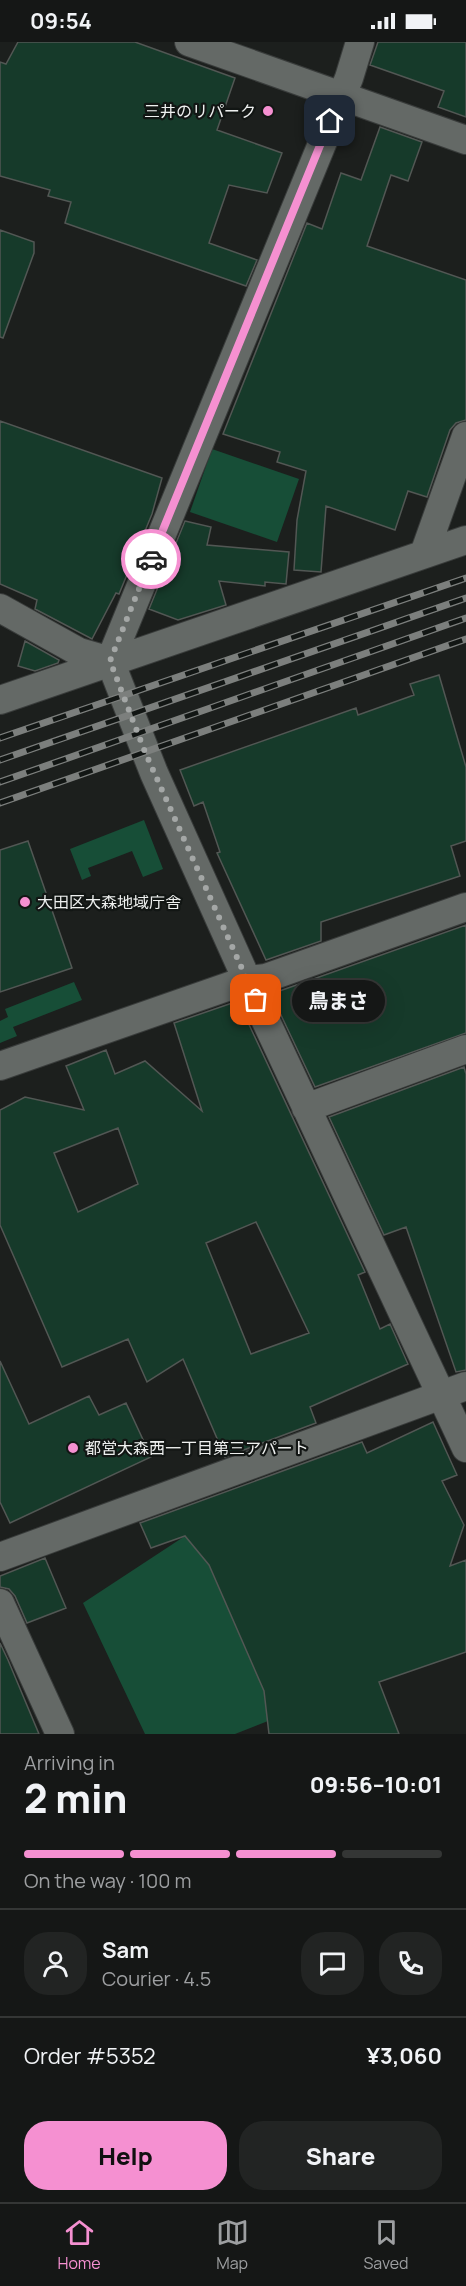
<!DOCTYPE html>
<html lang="en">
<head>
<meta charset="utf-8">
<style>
	body { margin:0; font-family:Manrope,"Noto Sans JP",sans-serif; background:#222423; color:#f1f3f6; height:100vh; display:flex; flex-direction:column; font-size:22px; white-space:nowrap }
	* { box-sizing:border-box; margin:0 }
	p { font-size:20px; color:#9d9fa1 }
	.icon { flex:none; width:33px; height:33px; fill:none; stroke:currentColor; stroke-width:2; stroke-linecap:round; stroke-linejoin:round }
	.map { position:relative; height:1692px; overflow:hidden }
	.drawer { display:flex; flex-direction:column; background:#151716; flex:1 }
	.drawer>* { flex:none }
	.pin { position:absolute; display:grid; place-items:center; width:51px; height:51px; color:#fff; margin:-26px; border-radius:12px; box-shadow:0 3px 9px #0006 }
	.courier { position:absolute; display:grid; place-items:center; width:60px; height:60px; margin:-30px; border:4px solid #f590d1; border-radius:50%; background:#fff; color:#222; box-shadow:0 2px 8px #0007 }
	.bubble { position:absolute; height:42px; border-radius:21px; background:#151716; box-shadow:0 6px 24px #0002,0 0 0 2px #343635; font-size:20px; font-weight:800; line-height:42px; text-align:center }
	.head em { font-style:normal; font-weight:800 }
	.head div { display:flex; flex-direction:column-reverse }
	.head { display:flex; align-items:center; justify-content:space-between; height:102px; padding:0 24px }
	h1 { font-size:39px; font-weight:800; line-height:45px }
	.bar { display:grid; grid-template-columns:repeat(4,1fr); gap:9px 6px; align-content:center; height:72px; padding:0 24px }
	.bar i { height:8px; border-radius:4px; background:#343635 }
	.bar .current { background:#f590d1 }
	.bar p { grid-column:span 4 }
	.line { display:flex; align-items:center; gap:15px; padding:0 24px; border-top:2px solid #343635 }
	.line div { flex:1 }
	.round { display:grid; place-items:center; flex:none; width:63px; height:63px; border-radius:24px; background:#222423 }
	.button { display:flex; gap:12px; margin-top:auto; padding:12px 24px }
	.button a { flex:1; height:69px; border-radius:24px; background:#f590d1; color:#111; font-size:24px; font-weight:800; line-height:69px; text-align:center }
	.button a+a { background:#222423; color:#f1f3f6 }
	.status { display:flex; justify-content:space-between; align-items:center; height:42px; padding:0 30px; background:#151716; direction:ltr }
	.status svg { height:16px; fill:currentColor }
	.dock { display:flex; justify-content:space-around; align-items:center; height:84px; border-top:2px solid #343635; background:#151716; font-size:16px; color:#9d9fa1 }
	.dock a { display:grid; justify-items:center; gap:3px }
	.dock .current { color:#f590d1 }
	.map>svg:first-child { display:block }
</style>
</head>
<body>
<div class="status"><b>09:54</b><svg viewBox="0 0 49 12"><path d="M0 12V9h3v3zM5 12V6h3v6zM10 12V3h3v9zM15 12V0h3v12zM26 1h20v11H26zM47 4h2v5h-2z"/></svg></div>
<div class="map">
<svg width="466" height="1692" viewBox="0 0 466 1692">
	<rect width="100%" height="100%" fill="#1c1f1d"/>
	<path fill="#174e37" d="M212,407L299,437L277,500L190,470Z
		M144,778L163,827L143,835L132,809L88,826L91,834L82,838L70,807Z
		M74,940L82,958L13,985L17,994L0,1001V979L8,975L5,967Z
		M185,1494L209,1523L264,1649L268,1679L235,1692H145L83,1561Z"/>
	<path fill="#163a2a" stroke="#525754" stroke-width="1.5" fill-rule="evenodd" d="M18,0H135L235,36L217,88L282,111L267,151L229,143L209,201L257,218L246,244L65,181L71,160L48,154L50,148L0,134V20L6,22Z
		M378,0H466V75L438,65L444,49L370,23Z
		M380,85L422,100L408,139L391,133L367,204L466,238V378L456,381L450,388L427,455L408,449L395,488L326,464L321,530L294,528L297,478L306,429L277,420L280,410L223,392L307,181L322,187L341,131L361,138Z
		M0,188L34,200V211L3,296L0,295Z
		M0,379L162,436L152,472L119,552L116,551L92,597L35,567L37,558L0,542Z
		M185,479L211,485L207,503L289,510L286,542L265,540V544L219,539L226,563L178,578L149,567Z
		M25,599L59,618L58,621L35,629L18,624Z
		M439,633L466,725V799L451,804L460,834L321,880V899L266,918L217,811L220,810L203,760L194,764L180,728L356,666L358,673L414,653L410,642Z
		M28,799L72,926L0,950V808Z
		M466,883V991L315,1045L271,952Z
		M238,959L365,1230L358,1233L380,1287L390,1282L408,1322L310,1365L316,1381L225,1415L183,1317L147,1340L128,1297L62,1325L0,1183V1068L25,1055L84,1068L66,1024L106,1008L115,1032L145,1019L202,1069L174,981ZM118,1086L138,1142L78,1170L54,1111ZM256,1180L309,1291L251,1312L206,1201Z
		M464,1025L466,1032V1328L456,1330L406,1185L384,1193L329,1075Z
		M0,1319L29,1382L89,1354L99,1373L126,1361L151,1415L10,1481L0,1460Z
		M433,1380L457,1433L442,1439L464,1483L450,1524L466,1518V1610L379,1640L399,1692H269L264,1649L209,1523L185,1494L151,1506L140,1481L362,1400L367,1411Z
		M45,1516L66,1566L27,1581L15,1554L9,1547L0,1545V1534Z
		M0,1601L8,1618L39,1692H0Z"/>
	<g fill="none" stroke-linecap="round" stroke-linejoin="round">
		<defs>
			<path id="minor" d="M189,0L466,98
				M360,0L349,36L110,619L154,731L256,958L466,1406
				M424,512L466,394
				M0,566L79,610L110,619
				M0,658L466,498
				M0,1024L247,938L266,936L466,865
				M306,1066L466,1007
				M0,1515L466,1344
				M0,1561L60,1692"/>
		</defs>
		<use href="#minor" stroke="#393c3b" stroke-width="30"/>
		<use href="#minor" stroke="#646966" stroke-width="28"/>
		<defs>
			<path id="rail" d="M0,696L466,536
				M0,718L466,556
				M0,740L466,576
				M0,761L466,597"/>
		</defs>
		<use href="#rail" stroke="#7c7f7d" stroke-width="7"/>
		<use href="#rail" stroke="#121614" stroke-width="4.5" stroke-dasharray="14" stroke-linecap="butt"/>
	</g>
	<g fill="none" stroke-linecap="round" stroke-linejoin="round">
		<path stroke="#a4a7a6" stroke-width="6" stroke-dasharray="0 10.8" d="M151,517L110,619L145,710L256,958"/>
		<path stroke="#f590d1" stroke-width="8" d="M151,517L330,79"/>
	</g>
	<g fill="#f590d1" stroke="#121614" stroke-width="2">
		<circle cx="268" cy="69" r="6"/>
		<circle cx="25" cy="860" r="6"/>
		<circle cx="73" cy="1406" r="6"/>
	</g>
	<g text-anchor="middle" stroke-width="4.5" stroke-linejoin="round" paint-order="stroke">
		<g font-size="16" fill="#eef0ef" stroke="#121614" text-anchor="start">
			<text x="256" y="75" text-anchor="end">三井のリパーク</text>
			<text x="37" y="866">大田区大森地域庁舎</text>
			<text x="85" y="1412">都営大森西一丁目第三アパート</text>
		</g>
	</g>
</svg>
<div class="pin" style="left:256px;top:958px;background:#ea580c"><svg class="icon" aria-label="bag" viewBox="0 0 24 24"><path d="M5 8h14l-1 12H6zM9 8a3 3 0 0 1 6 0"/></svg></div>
<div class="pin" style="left:330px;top:79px;background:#1f2937"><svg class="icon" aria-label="home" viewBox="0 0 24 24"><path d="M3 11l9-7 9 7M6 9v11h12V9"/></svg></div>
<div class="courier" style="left:151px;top:517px"><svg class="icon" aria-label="car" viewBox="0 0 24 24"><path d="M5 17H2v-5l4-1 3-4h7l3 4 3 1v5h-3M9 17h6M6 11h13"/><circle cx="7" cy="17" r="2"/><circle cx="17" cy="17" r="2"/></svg></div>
<div class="bubble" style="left:292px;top:938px;width:93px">鳥まさ</div>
</div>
<section class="drawer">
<div class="head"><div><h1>2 min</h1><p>Arriving in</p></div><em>09:56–10:01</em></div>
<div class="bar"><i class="current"></i><i class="current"></i><i class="current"></i><i></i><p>On the way · 100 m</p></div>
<div class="line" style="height:108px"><a class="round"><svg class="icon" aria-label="person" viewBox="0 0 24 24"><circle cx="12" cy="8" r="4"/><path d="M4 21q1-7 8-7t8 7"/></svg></a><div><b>Sam</b><p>Courier · 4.5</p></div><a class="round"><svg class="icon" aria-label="chat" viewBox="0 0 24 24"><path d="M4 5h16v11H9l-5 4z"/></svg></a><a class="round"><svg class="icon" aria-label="phone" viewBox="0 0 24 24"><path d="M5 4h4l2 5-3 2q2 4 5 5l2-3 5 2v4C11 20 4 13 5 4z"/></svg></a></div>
<div class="line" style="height:78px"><div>Order #5352</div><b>¥3,060</b></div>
<div class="button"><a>Help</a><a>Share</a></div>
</section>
<nav class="dock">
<a class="current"><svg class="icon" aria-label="home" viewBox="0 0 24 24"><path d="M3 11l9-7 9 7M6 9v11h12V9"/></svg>Home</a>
<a><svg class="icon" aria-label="map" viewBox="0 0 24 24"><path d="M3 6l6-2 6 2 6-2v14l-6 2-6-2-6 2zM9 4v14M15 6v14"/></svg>Map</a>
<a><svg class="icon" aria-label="saved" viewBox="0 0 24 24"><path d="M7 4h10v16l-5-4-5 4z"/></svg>Saved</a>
</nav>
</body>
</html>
